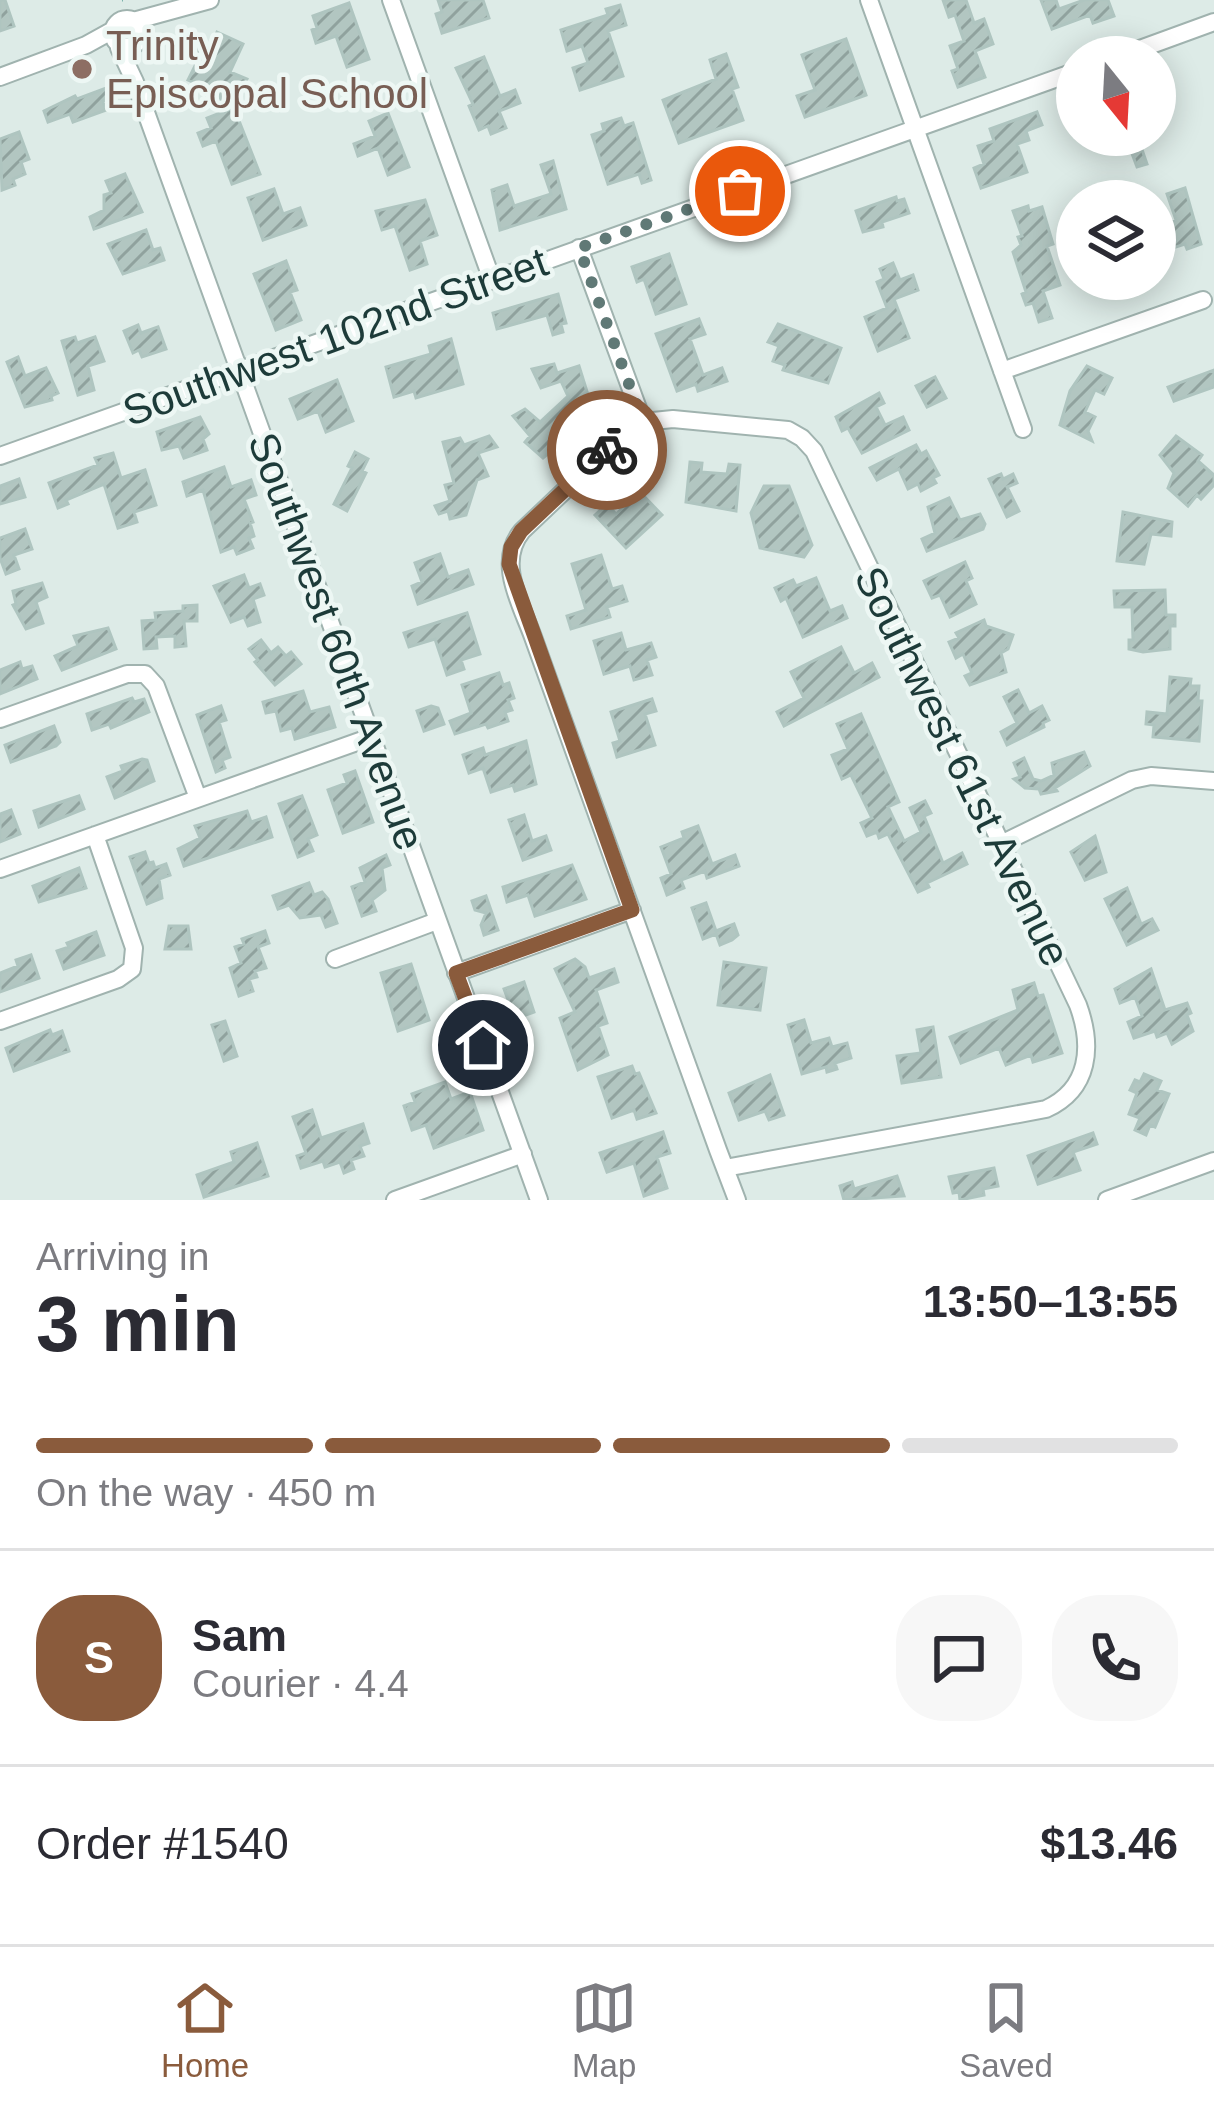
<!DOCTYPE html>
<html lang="en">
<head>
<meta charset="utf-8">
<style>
	body { margin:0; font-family:Arial,sans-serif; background:#f7f7f7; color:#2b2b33; height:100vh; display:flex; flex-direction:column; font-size:45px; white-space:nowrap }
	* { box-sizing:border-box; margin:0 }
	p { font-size:39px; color:#7c7c81 }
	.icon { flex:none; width:66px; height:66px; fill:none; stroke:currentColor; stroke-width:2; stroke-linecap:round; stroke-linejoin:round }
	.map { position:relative; height:1200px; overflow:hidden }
	.details { display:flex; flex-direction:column; background:#fff; flex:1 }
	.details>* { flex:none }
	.needle { width:78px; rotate:162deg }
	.fabs { position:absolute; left:1056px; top:36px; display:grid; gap:24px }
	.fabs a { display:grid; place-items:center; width:120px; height:120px; border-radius:50%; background:#fff; box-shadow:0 6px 30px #0003; font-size:60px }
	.pin { position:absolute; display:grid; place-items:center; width:102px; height:102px; color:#fff; margin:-51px; border:6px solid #fff; border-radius:50%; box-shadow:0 3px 12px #0007 }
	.courier { position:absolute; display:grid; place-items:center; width:120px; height:120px; margin:-60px; border:9px solid #8a5b3c; border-radius:50%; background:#fff; color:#222; box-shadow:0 3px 15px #0007 }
	.overview em { font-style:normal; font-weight:700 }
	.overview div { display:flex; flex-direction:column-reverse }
	.overview { display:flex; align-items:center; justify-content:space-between; height:204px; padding:0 36px }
	h1 { font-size:78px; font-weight:700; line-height:90px }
	.bar { display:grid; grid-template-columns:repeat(4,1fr); gap:18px 12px; align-content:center; height:144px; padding:0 36px }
	.bar i { height:15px; border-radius:9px; background:#e1e1e2 }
	.bar .current { background:#8a5b3c }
	.bar p { grid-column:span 4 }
	.line { display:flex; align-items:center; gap:30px; padding:0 36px; border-top:3px solid #e1e1e2 }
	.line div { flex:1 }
	.round { display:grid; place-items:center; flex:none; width:126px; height:126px; border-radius:48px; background:#f7f7f7 }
	.tabs { display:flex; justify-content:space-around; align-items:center; height:168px; border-top:3px solid #e1e1e2; background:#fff; font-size:33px; color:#7c7c81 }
	.tabs a { display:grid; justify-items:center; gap:6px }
	.tabs .current { color:#8a5b3c }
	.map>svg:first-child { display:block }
</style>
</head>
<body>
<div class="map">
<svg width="1214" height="1200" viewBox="0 0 1214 1200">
	<defs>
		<pattern id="building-hatch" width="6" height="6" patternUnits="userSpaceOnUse" patternTransform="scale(3)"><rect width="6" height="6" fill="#b2c6c1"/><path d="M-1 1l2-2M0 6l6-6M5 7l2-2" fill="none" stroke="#90a29e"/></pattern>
	</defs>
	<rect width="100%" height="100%" fill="#ddebe7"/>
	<path fill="url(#building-hatch)" stroke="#afc5c0" stroke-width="3" d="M0,0H5L14,26L0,31Z
		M438,0H483L489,18L442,33L436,14L442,12Z
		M943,0H966L974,23L984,19L993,44L975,51L985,77L958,87L952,71L958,69L950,46L964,41L955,15L949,17Z
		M1041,0H1056L1059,9L1084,0H1108L1114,16L1093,23L1090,15L1052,29Z
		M349,3L369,59L347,67L336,36L316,43L312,30L317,28L313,16Z
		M620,5L626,25L608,31L623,76L580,90L573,68L588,63L582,46L567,51L561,30L608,15L606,9Z
		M217,32L243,44L230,72L247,79L234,108L260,174L232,184L216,141L203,146L198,133L211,128L207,118L233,108L206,95L209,89L188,80L196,64L183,58L191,41L209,50Z
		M846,39L866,95L805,117L797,96L815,90L802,55Z
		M726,54L738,87L732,89L743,120L679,143L663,100L716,79L710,60Z
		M484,57L500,96L515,90L520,103L499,111L506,128L491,134L488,126L479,130L469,106L473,104L456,68Z
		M109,87L112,98L103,101L106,110L73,122L70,114L48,122L44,111L75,96L77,99Z
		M1037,112L1042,125L1026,131L1029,140L1017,144L1027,172L981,188L974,168L984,164L978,146L994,141L990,129Z
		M388,113L409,167L388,175L378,148L358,156L354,144L375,136L369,121Z
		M621,118L624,126L633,123L651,180L642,183L639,174L608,184L592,135L604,131L602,124Z
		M19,132L29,159L21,162L25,174L13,179L15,185L2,190L0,139Z
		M1125,135H1137L1147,164L1137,167Z
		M553,161L566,209L500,230L492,190L507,185L514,206L551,194L541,165Z
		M125,174L142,212L94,229L90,217L104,210V195L111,193L106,181Z
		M1185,188L1201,244L1187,249L1185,244L1157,253L1155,228L1176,220L1167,194Z
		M274,189L283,214L300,208L306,225L263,240L248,198Z
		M896,197L897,201L904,199L909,213L882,222L883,227L863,232L856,211Z
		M425,200L437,235L420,241L427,264L410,270L395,226L382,230L376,211Z
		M1028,206L1029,211L1042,207L1053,244L1047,246L1060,285L1043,291L1052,318L1039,322L1033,303L1026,305L1022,294L1026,292L1013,252L1021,245L1018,237L1022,236L1013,211Z
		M146,230L153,250L160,248L164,260L123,274L108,244Z
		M669,254L686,304L656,314L644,279L637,282L632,267Z
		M286,261L297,290L290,292L301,320L276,330L254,274Z
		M893,263L900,280L913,275L918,290L894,299L909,338L878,351L865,317L887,308L877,282L884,279L880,269Z
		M558,294L566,323L561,324L563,332L553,335L547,315L497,329L493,313Z
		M699,319L705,334L690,339L703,375L722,368L727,381L698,391L696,384L677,391L656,334Z
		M778,324L841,348L828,383L783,370L785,365L773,361L779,346L768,342Z
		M138,325L141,333L158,327L166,349L142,357L139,350L133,353L124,331Z
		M75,337L77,343L95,337L104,361L88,366L94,390L78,395L62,341Z
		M451,339L463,384L416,398L414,391L394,397L386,367L431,354L429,346Z
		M18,357L25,376L46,368L58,393L51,396L52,400L25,407L7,362Z
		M554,364L557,373L579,366L594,414L543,458L525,442L530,436L513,416L525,409L540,422L568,396L561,381L541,388L532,369Z
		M1087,366L1112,378L1104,394L1095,390L1085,412L1095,417L1088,431L1092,441L1060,425L1070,391Z
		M1214,370V387L1174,401L1168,387Z
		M935,377L946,398L927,407L916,386Z
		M337,380L353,421L326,432L318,411L298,419L290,399Z
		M879,393L884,403L876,407L885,425L903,417L909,430L862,453L848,428L842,431L836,417Z
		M200,417L209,434L203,439L207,450L184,458L179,446L162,450L157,432Z
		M489,436L497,447L478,453L488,476L477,480L466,515L450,519L448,511L439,514L435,506L450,501L445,485L454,483L443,442L460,438L464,445Z
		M1176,436L1202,455L1198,461L1214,475V485L1201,499L1197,495L1188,506L1168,488L1174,473L1160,455Z
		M916,445L921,454L926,451L939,475L933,478L936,483L921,491L918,484L908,489L899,469L877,480L870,468Z
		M355,452L368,459L362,471L366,473L347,511L334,504L352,468L348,466Z
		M113,453L121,478L145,470L156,505L134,512L137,522L118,528L104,484L66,500L68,504L58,508L49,483L98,465L95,458Z
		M690,462L702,463L701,472L727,474L729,464L740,465L736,511L686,502Z
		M224,467L231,487L251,480L256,495L244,499L253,522L250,523L254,536L249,538L253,548L237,554L234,547L221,552L203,490L187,496L183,482Z
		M1001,474L1003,479L1013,474L1017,483L1007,487L1019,511L1007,517L989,479Z
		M19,479L25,497L0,504V486Z
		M764,486H789L812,545L804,557L760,548L751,513Z
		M640,492L662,515L626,548L595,515L607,504L616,514Z
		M949,498L960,520L980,514L985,524L983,529L927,551L922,539L935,533L928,507Z
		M1123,512L1172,522L1171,536L1151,534L1144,564L1117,561Z
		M25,529L32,549L14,555L19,569L6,574L0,558V538Z
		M440,554L448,577L468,570L473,584L418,604L412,586L422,582L415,563Z
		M601,555L612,589L622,586L627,601L607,607L610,617L571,629L567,616L586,610L572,564Z
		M965,562L972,578L966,581L976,604L950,617L940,595L932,598L924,581Z
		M244,575L249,588L260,584L264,595L253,599L260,622L248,626L244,617L231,622L214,586Z
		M816,578L830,611L842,606L847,618L803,637L786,598L781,601L775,588L793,580L796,586Z
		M42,583L47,597L36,602L43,623L26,629L13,605L16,604L13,591Z
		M1165,590L1166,615H1175V626H1170V649L1143,652L1129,649V640H1133L1132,607H1115L1114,591Z
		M197,605V621H184L186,646L175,647V636L156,637L157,648L144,649L142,621L156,620L155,613L183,611V606Z
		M467,613L480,654L461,660L464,669L447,675L435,639L409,647L404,633Z
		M984,620L986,626L1013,635L1008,649L1001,653L1006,672L970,685L965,676L972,673L963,654L956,658L949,642L959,638L956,633Z
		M108,628L116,649L62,670L55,656L78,646L74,636Z
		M621,633L626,650L651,643L656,657L647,660L652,675L634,680L630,666L604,674L594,641Z
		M261,640L271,653L278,647L286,656L291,652L301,664L275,685L255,662L258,660L249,649Z
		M841,647L854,673L872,663L879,677L784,726L777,712L804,698L791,672Z
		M20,662L22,669L32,666L37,679L0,694V670Z
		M499,673L503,685L509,683L514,698L508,700L512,710L505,712L508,721L488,728L486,724L455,734L450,721L471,713L462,685Z
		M1170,677L1191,679L1190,686H1199L1198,701H1202L1199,741L1153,737L1154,725L1146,724L1147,712L1167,714Z
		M1018,690L1029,713L1042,706L1049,720L1043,723L1044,727L1007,745L1001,732L1017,723L1004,697Z
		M303,691L310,712L329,707L335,727L295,739L292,728L281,731L276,711L266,713L263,702Z
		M132,698L134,702L144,699L149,712L111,728L109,724L92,730L87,714Z
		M652,699L656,711L645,714L655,745L617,757L613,743L620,741L611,712Z
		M221,706L226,720L219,722L230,757L222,760L225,768L216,772L197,715Z
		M431,706L438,708L444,724L424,731L417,711Z
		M861,714L899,802L888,807L904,841L921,832L910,808L925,801L931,813L924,816L943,863L962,853L967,864L927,883L929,887L918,892L888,834L879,838L877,832L867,836L861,823L872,818L851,775L842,779L832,755L848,749L837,724Z
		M54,726L60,742L56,746L11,762L5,745Z
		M526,741L536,784L515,791L513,785L491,792L483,768L469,773L463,755L483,748L485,755Z
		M1084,752L1090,766L1055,788L1057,791L1041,794L1039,789L1025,788L1014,779L1020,777L1014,763L1024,758L1033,779L1041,781L1054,775L1052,763Z
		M142,759L147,760L154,781L115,798L107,777L123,771L121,766Z
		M355,771L373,822L343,833L328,790L347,783L344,775Z
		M79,796L84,809L39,827L34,811Z
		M302,796L317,835L308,839L313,851L298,857L279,804Z
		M11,810L20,834L0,842V814Z
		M247,811L251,822L266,817L272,837L184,866L178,849L200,838L195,826Z
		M524,815L532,841L546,836L551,850L523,860L509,820Z
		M698,826L712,864L735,855L739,866L707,878L705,871L681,880L684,888L667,895L661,878L671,874L661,847L684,838L682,832Z
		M1095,836L1106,872L1085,880L1071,852Z
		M145,852L149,863L153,862L155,868L166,864L170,875L159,879L162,898L147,904L130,857Z
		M386,855L390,865L382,868L385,890L372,900L376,911L362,916L352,887L365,882L360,868Z
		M572,865L586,899L535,916L528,895L507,902L503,887Z
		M79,868L86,888L39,902L33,886Z
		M309,883L314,895L322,892L328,899L337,923L326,927L321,915L300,918L289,905L278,909L273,896Z
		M1127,888L1141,924L1152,919L1158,930L1127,945L1105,899Z
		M486,896L498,930L484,935L481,925L486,913L475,910L472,901Z
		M706,903L716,931L734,924L738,935L732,940L720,945L716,934L703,939L692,908Z
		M169,926H188L191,949H165Z
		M265,931L269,943L258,947L266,968L255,971L257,977L249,979L253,991L239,996L230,968L241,963L235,947L244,944L242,939Z
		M96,932L104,955L64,969L57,951L69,947L67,943Z
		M31,955L39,978L0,992V973L18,966L16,960Z
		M575,959L585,967L589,978L614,969L618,982L596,990L607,1023L598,1026L608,1055L578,1070L560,1018L575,1012L555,969Z
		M724,962L766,968L760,1010L718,1005Z
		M411,964L429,1020L398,1031L381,973Z
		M1151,969L1165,1010L1187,1003L1191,1013L1187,1015L1193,1031L1172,1044L1167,1033L1157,1037L1155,1031L1134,1038L1128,1022L1142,1016L1135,997L1120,1003L1115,989Z
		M524,982L534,1012L515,1019L504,989Z
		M1034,983L1038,996L1043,995L1062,1053L1033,1062L1031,1055L1006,1065L999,1048L961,1063L950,1037L1018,1010L1013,990Z
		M804,1020L811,1043L829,1038L832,1047L847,1043L851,1058L835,1063L837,1069L827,1072L826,1067L802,1074L788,1025Z
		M225,1021L237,1056L224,1061L212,1025Z
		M933,1027L941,1077L902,1083L897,1056L921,1053L917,1030Z
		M50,1030L52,1035L62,1031L69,1051L14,1071L6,1048Z
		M632,1066L635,1074L639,1073L656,1113L637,1119L634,1110L612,1118L598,1077Z
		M1144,1074L1161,1081L1157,1090L1169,1094L1155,1127L1150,1125L1146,1135L1135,1130L1140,1118L1129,1114L1137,1093L1130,1090L1135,1080L1140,1082Z
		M770,1075L784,1115L769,1120L765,1111L739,1120L729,1093Z
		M445,1082L451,1099L470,1092L483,1130L434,1148L426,1125L412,1130L404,1106L415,1102L412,1094Z
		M312,1110L321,1138L363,1124L369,1143L360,1146L364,1156L351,1160L354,1169L344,1173L340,1162L325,1167L323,1161L301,1168L297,1156L306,1153L293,1117Z
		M663,1132L670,1153L657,1157L667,1188L644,1196L634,1163L607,1172L600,1153Z
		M1093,1133L1097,1144L1073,1152L1080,1170L1038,1184L1028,1156Z
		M257,1143L268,1176L204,1197L197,1175L234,1162L231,1152Z
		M994,1168L998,1186L983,1189L984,1195L960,1200L959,1192L953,1193L949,1177Z
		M897,1176L904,1196L844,1200L840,1186L852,1182L854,1189Z"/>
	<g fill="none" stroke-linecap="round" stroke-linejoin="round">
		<defs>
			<path id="minor" d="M391,0L492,280
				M869,0L1023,429
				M113 33a14 14 0 1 1 28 0a14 14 0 1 1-28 0Z
				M137,20L210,0
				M119,48L135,82L539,1200
				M1118,57L1214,22
				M0,77L86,45L115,29
				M579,248L643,422
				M1002,371L1203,300
				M0,456L1077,71
				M0,719L127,674H145L156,686L198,798
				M1001,844L1132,780L1151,776L1214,781
				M0,869L371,737
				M335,959L437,921
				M456,973L632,910
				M0,1021L118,979L132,969L134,948L95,835
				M725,1168L1046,1109C1090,1089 1093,1046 1078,1005L814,451L802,438L788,430L673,419L643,422L622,436L522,531C496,562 521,604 533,637L718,1150L737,1200
				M395,1200L523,1154
				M1107,1200L1214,1161"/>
		</defs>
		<use href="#minor" stroke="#a0b3af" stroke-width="20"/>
		<path stroke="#7ab2ab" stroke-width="3" stroke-dasharray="6 9" stroke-linecap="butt" d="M122,0H123"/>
		<use href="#minor" stroke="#fff" stroke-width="16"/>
	</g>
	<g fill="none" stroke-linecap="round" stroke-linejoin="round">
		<path stroke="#607976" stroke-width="12" stroke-dasharray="0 21.6" d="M607,450L643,422L579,248L740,191"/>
		<path stroke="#8a5b3c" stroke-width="15" d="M483,1045L456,973L632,910L509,564L511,547L521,531L607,450"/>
	</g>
	<circle fill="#8d6e63" stroke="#edf7f4" stroke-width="4.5" cx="82" cy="69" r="12"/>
	<g text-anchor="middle" stroke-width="9" stroke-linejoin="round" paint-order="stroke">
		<g font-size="42" fill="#785e54" stroke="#edf7f4" text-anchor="start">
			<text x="106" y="60">Trinity<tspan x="106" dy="48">Episcopal School</tspan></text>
		</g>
		<g font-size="42" fill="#1d3b39" stroke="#edf7f4">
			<text transform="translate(335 336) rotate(-20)" y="15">Southwest 102nd Street</text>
			<text transform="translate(337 641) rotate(70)" y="15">Southwest 60th Avenue</text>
			<text transform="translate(963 766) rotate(64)" y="15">Southwest 61st Avenue</text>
		</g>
	</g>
</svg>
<div class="fabs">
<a><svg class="needle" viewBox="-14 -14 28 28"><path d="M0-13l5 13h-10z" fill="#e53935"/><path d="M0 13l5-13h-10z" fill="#7c7c81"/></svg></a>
<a><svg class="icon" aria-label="layers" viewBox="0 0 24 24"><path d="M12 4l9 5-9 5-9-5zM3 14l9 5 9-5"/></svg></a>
</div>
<div class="pin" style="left:740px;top:191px;background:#ea580c"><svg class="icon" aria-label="bag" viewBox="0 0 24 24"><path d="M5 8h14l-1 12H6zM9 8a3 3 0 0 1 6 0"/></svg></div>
<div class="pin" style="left:483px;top:1045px;background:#1f2937"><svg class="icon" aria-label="home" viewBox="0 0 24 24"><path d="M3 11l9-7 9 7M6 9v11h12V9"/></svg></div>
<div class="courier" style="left:607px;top:450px"><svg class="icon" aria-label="bike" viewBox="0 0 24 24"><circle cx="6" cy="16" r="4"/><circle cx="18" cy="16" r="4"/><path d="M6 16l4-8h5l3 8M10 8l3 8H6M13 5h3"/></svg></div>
</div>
<section class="details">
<div class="overview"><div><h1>3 min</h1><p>Arriving in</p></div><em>13:50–13:55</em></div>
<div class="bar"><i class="current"></i><i class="current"></i><i class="current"></i><i></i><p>On the way · 450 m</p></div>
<div class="line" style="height:216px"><b class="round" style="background:#8a5b3c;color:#fff">S</b><div><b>Sam</b><p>Courier · 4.4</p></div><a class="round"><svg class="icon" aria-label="chat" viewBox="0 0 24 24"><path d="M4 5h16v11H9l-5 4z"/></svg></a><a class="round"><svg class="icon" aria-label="phone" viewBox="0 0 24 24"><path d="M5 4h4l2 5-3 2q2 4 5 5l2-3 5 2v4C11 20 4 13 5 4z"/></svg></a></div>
<div class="line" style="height:156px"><div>Order #1540</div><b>$13.46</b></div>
</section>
<nav class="tabs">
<a class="current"><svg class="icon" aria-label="home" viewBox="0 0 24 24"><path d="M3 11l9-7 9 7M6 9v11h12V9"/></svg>Home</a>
<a><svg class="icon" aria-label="map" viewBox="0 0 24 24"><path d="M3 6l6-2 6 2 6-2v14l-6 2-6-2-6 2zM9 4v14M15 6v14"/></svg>Map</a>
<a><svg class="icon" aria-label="saved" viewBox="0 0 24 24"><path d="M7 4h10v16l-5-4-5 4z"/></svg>Saved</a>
</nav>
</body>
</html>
